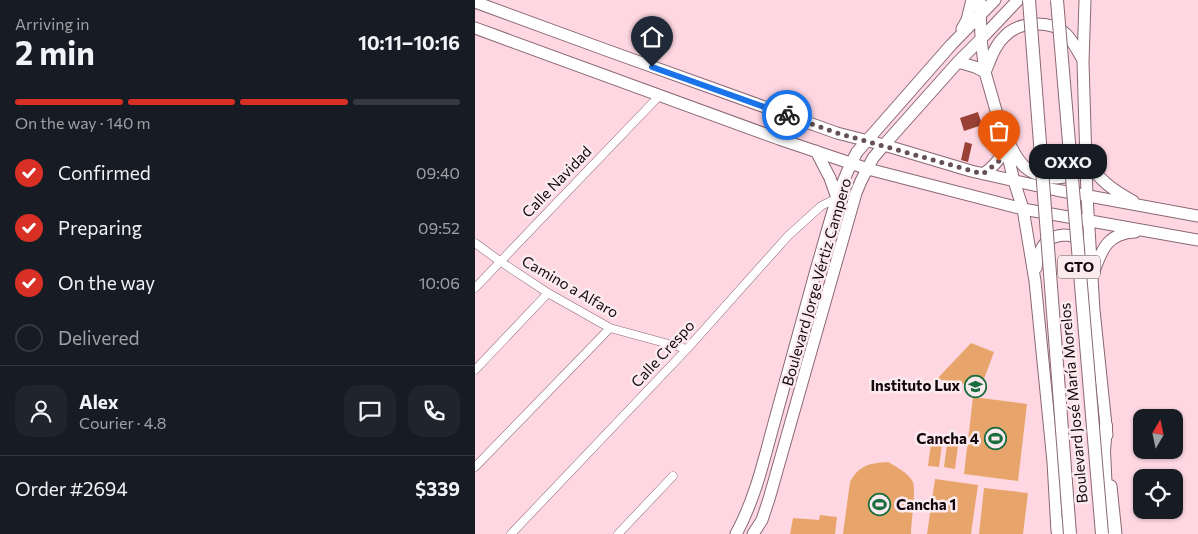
<!DOCTYPE html>
<html lang="en">
<head>
<meta charset="utf-8">
<style>
	body { margin:0; font-family:Commissioner,sans-serif; background:#20242c; color:#f1f3f6; height:100vh; display:flex; flex-direction:column; font-size:19px; white-space:nowrap }
	* { box-sizing:border-box; margin:0 }
	p { font-size:16px; color:#9ea1a6 }
	.icon { flex:none; width:28px; height:28px; fill:none; stroke:currentColor; stroke-width:2; stroke-linecap:round; stroke-linejoin:round }
	.map { position:relative; flex:1; overflow:hidden }
	.side { display:flex; flex-direction:column; background:#171b24; width:475px }
	.side>* { flex:none }
	.needle { width:32px; rotate:9deg }
	.tools { position:absolute; left:658px; top:409px; display:grid; gap:10px }
	.tools a { display:grid; place-items:center; width:50px; height:50px; border-radius:10px; background:#171b24; box-shadow:0 1px 4px #0004; font-size:25px }
	.pin { position:absolute; display:grid; place-items:center; width:42px; height:42px; color:#fff; margin:-51px -21px; border-radius:50% 50% 50% 0; rotate:-45deg; box-shadow:0 0 5px #0007 }
	.pin .icon { rotate:45deg }
	.courier { position:absolute; display:grid; place-items:center; width:50px; height:50px; margin:-25px; border:4px solid #1a73e8; border-radius:50%; background:#fff; color:#222; box-shadow:0 1px 6px #0007 }
	.bubble { position:absolute; height:35px; border-radius:15px; background:#171b24; box-shadow:0 1px 4px #0004; font-size:16px; font-weight:700; line-height:35px; text-align:center }
	.headline em { font-style:normal; font-weight:700 }
	.headline div { display:flex; flex-direction:column-reverse }
	.headline { display:flex; align-items:center; justify-content:space-between; height:85px; padding:0 15px }
	h1 { font-size:32px; font-weight:700; line-height:38px }
	.bar { display:grid; grid-template-columns:repeat(4,1fr); gap:8px 5px; align-content:center; height:60px; padding:0 15px }
	.bar i { height:6px; border-radius:4px; background:#363941 }
	.bar .current { background:#d93025 }
	.bar p { grid-column:span 4 }
	.line { display:flex; align-items:center; gap:12px; padding:0 15px; border-top:1px solid #363941 }
	.line div { flex:1 }
	.round { display:grid; place-items:center; flex:none; width:52px; height:52px; border-radius:15px; background:#20242c }
	ol { padding:0 15px; list-style:none }
	li { display:flex; align-items:center; gap:15px; height:55px }
	li p { margin-inline-start:auto }
	li .icon { padding:5px; border-radius:50%; background:#d93025; color:#fff; stroke-width:4 }
	li:last-child { color:#9ea1a6 }
	li i { width:28px; height:28px; border:2px solid #363941; border-radius:50% }
	main { display:flex; flex:1; min-height:0 }
	.map>svg:first-child { display:block }
</style>
</head>
<body>
<main>
<section class="side">
<div class="headline"><div><h1>2 min</h1><p>Arriving in</p></div><em>10:11–10:16</em></div>
<div class="bar"><i class="current"></i><i class="current"></i><i class="current"></i><i></i><p>On the way · 140 m</p></div>
<ol>
<li><svg class="icon" aria-label="check" viewBox="0 0 24 24"><path d="M5 12l5 5 9-10"/></svg>Confirmed<p>09:40</p></li>
<li><svg class="icon" aria-label="check" viewBox="0 0 24 24"><path d="M5 12l5 5 9-10"/></svg>Preparing<p>09:52</p></li>
<li><svg class="icon" aria-label="check" viewBox="0 0 24 24"><path d="M5 12l5 5 9-10"/></svg>On the way<p>10:06</p></li>
<li><i></i>Delivered</li>
</ol>
<div class="line" style="height:90px"><a class="round"><svg class="icon" aria-label="person" viewBox="0 0 24 24"><circle cx="12" cy="8" r="4"/><path d="M4 21q1-7 8-7t8 7"/></svg></a><div><b>Alex</b><p>Courier · 4.8</p></div><a class="round"><svg class="icon" aria-label="chat" viewBox="0 0 24 24"><path d="M4 5h16v11H9l-5 4z"/></svg></a><a class="round"><svg class="icon" aria-label="phone" viewBox="0 0 24 24"><path d="M5 4h4l2 5-3 2q2 4 5 5l2-3 5 2v4C11 20 4 13 5 4z"/></svg></a></div>
<div class="line" style="height:65px"><div>Order #2694</div><b>$339</b></div>
</section>
<div class="map">
<svg width="723" height="534" viewBox="0 0 723 534">
	<rect width="100%" height="100%" fill="#fed7e2"/>
	<path fill="#e7a56b" d="M496,343L519,352L506,387L462,379Z
		M498,397L552,404L543,481L489,474Z
		M456,443L467,444L464,467L453,466Z
		M472,444L483,446L480,469L469,467Z
		M413,462C422,467 433,473 438,482C441,491 436,523 436,534H368L375,482C384,465 395,463 413,462Z
		M460,479L503,485L496,534H452Z
		M509,488L553,493L548,534H504Z
		M345,515L362,517L360,534H315L318,518L344,520Z"/>
	<path fill="#994135" d="M503,112L507,125L489,131L485,118Z
		M490,142L497,144L493,162L486,160Z"/>
	<g fill="none" stroke-linecap="round" stroke-linejoin="round">
		<defs>
			<path id="street" d="M0,243L26,262L73,293L135,328L212,349
				M0,288L185,95
				M0,370L73,293
				M0,467L135,328
				M36,534L212,349L313,236L346,206L362,198
				M143,534L198,476"/>
			<path id="secondary" d="M505,0L506,39L510,72L526,128L539,181L548,209L560,281L578,462L582,531
				M610,0L608,62L612,196L619,310L632,435
				M0,2L131,50L362,133L409,145L496,171L581,190L723,216
				M0,28L304,139L393,169L548,209L723,240
				M487,29L492,20L497,0
				M483,62L500,67L510,72
				M511,70C516,58 520,45 530,36C544,21 576,20 591,34C598,41 603,52 608,60
				M533,141C538,150 542,160 550,167C560,176 585,183 597,173C603,167 606,157 609,149
				M341,151L355,178L362,198
				M611,161C625,180 637,190 658,201
				M508,174C519,167 524,159 531,149
				M561,268C563,251 569,236 589,235C596,235 602,237 607,242
				M619,271C627,249 633,233 660,232
				M636,486L641,534
				M261,534C278,503 287,468 296,434C311,379 326,325 341,270C353,230 362,188 382,152L476,45L520,0
				M278,534L287,520L294,499L381,193L386,181L398,158L409,145L483,62L506,39L543,0"/>
			<path id="primary" d="M631,426L629,451L633,534
				M582,522L585,534"/>
		</defs>
		<use href="#street" stroke="#8a6872" stroke-width="9"/>
		<use href="#secondary" stroke="#8a6872" stroke-width="13"/>
		<use href="#primary" stroke="#8a6872" stroke-width="14"/>
		<use href="#street" stroke="#fff" stroke-width="8"/>
		<use href="#secondary" stroke="#fff" stroke-width="11"/>
		<use href="#primary" stroke="#fff" stroke-width="12"/>
		<defs>
			<path id="primary-bridge" d="M554,0L595,534
				M582,0L627,534"/>
		</defs>
		<use href="#primary-bridge" stroke="#8a6872" stroke-width="14" stroke-linecap="butt"/>
		<use href="#primary-bridge" stroke="#fff" stroke-width="12"/>
	</g>
	<g fill="none" stroke-linecap="round" stroke-linejoin="round">
		<path stroke="#655056" stroke-width="5" stroke-dasharray="0 9" d="M312,115L362,133L508,174L518,166L524,161"/>
		<path stroke="#1a73e8" stroke-width="6" d="M177,67L312,115"/>
	</g>
	<defs>
		<symbol id="school-ring" viewBox="-11 -11 22 22"><circle r="9.5" fill="#fbebef" stroke="#196d3f" stroke-width="1.5"/><path d="M0-5L7-2L0 1L-7-2ZM-4 1L0 2.5L4 1V4Q0 6-4 4Z" fill="#196d3f"/></symbol>
		<symbol id="stadium-ring" viewBox="-11 -11 22 22"><circle r="9.5" fill="#fbebef" stroke="#196d3f" stroke-width="1.5"/><path d="M0-5a6.5 5 0 1 0 0 10a6.5 5 0 1 0 0-10ZM-3.5-1.8h7v3.6h-7Z" fill="#196d3f"/></symbol>
	</defs>
	<g fill-rule="evenodd">
		<use href="#school-ring" x="488" y="374" width="25" height="25"/>
		<use href="#stadium-ring" x="508" y="426" width="25" height="25"/>
		<use href="#stadium-ring" x="392" y="492" width="25" height="25"/>
	</g>
	<g text-anchor="middle" stroke-width="5" stroke-linejoin="round" paint-order="stroke">
		<rect fill="#fbebef" stroke="#594b4f" stroke-width="1" x="583" y="255.5" width="42" height="23" rx="4"/>
		<g font-size="14" font-weight="bold" fill="#13070b">
			<text x="604" y="272">GTO</text>
		</g>
		<g font-size="15" fill="#13070b" stroke="#fbebef">
			<text transform="translate(82 182) rotate(-46)" y="5">Calle Navidad</text>
			<text transform="translate(342 282) rotate(-74)" y="5">Boulevard Jorge Vértiz Campero</text>
			<text transform="translate(95 287) rotate(30)" y="5">Camino a Alfaro</text>
			<text transform="translate(188 354) rotate(-47)" y="5">Calle Crespo</text>
			<text transform="translate(599 403) rotate(-95)" y="5">Boulevard José María Morelos</text>
		</g>
		<g font-size="15" font-weight="bold" fill="#13070b" stroke="#fbebef" text-anchor="end">
			<text x="485" y="391">Instituto Lux</text>
			<text x="504" y="444">Cancha 4</text>
			<text x="421" y="510" text-anchor="start">Cancha 1</text>
		</g>
	</g>
</svg>
<div class="tools">
<a><svg class="needle" viewBox="-14 -14 28 28"><path d="M0-13l5 13h-10z" fill="#e53935"/><path d="M0 13l5-13h-10z" fill="#9ea1a6"/></svg></a>
<a><svg class="icon" aria-label="locate" viewBox="0 0 24 24"><circle cx="12" cy="12" r="6"/><path d="M12 2v4M12 18v4M2 12h4M18 12h4"/></svg></a>
</div>
<div class="pin" style="left:524px;top:161px;background:#ea580c"><svg class="icon" aria-label="bag" viewBox="0 0 24 24"><path d="M5 8h14l-1 12H6zM9 8a3 3 0 0 1 6 0"/></svg></div>
<div class="pin" style="left:177px;top:67px;background:#1f2937"><svg class="icon" aria-label="home" viewBox="0 0 24 24"><path d="M3 11l9-7 9 7M6 9v11h12V9"/></svg></div>
<div class="courier" style="left:312px;top:115px"><svg class="icon" aria-label="bike" viewBox="0 0 24 24"><circle cx="6" cy="16" r="4"/><circle cx="18" cy="16" r="4"/><path d="M6 16l4-8h5l3 8M10 8l3 8H6M13 5h3"/></svg></div>
<div class="bubble" style="left:554px;top:144px;width:78px">OXXO</div>
</div>
</main>
</body>
</html>
